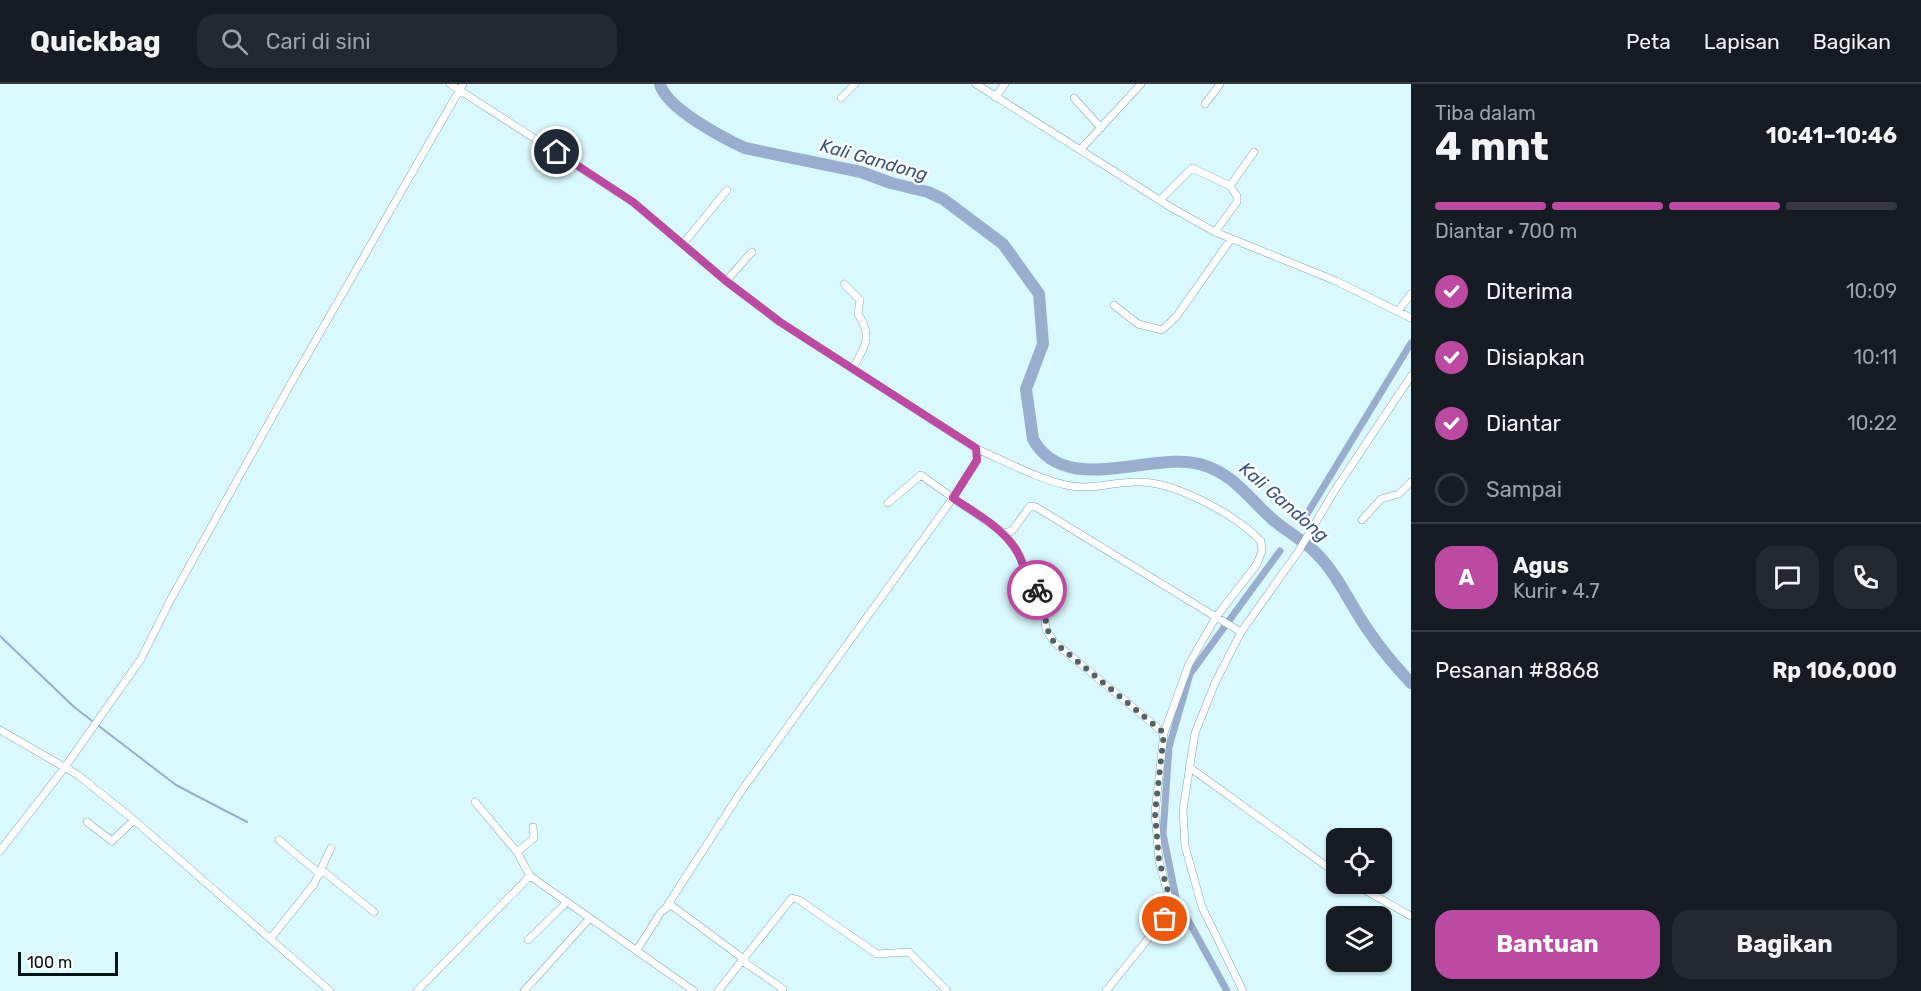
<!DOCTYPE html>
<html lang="id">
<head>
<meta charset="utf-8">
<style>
	body { margin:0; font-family:Rubik,sans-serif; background:#242831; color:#f1f3f6; height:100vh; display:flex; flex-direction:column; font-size:22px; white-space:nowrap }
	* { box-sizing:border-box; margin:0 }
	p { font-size:20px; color:#9ea1a6 }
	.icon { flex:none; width:33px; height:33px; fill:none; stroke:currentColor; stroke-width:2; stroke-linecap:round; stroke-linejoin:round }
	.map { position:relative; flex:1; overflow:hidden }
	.side { display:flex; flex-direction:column; background:#171b24; width:510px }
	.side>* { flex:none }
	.tools { position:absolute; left:1326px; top:744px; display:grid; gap:12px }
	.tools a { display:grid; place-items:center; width:66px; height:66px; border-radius:12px; background:#171b24; box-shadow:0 2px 4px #0004; font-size:30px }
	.scale { position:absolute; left:18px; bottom:15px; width:100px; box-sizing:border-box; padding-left:6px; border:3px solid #051215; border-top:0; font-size:16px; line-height:21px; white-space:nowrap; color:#051215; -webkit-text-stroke:4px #fff; paint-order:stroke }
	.pin { position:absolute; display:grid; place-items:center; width:51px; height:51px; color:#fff; margin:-26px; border:3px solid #fff; border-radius:50%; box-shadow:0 2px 6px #0007 }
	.courier { position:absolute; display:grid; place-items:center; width:60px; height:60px; margin:-30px; border:4px solid #bc49a2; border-radius:50%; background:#fff; color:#222; box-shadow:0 2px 8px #0007 }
	.summary em { font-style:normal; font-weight:700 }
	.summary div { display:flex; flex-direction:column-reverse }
	.summary { display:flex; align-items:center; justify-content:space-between; height:102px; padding:0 24px }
	h1 { font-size:39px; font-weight:700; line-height:45px }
	.bar { display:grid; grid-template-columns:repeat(4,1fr); gap:9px 6px; align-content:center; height:72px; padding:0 24px }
	.bar i { height:8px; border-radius:4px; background:#363941 }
	.bar .on { background:#bc49a2 }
	.bar p { grid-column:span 4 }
	.line { display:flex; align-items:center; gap:15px; padding:0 24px; border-top:2px solid #363941 }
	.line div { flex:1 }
	.round { display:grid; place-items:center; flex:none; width:63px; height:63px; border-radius:18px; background:#242831 }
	ol { padding:0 24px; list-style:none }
	li { display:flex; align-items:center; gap:18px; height:66px }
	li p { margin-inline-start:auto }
	li .icon { padding:6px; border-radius:50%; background:#bc49a2; color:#fff; stroke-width:4 }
	li:last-child { color:#9ea1a6 }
	li i { width:33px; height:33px; border:3px solid #363941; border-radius:50% }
	.cta { display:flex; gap:12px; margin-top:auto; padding:12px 24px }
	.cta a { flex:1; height:69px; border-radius:18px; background:#bc49a2; color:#fff; font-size:24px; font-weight:700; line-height:69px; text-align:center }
	.cta a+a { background:#242831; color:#f1f3f6 }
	header { display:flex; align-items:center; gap:36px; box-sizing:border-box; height:84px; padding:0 30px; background:#171b24; border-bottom:2px solid #363941 }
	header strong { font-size:28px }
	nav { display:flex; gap:33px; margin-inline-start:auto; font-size:21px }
	.search { width:420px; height:54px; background:#242831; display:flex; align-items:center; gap:15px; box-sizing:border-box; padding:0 21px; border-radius:18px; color:#9ea1a6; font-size:22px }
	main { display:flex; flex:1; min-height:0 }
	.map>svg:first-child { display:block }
</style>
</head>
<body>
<header>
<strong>Quickbag</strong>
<div class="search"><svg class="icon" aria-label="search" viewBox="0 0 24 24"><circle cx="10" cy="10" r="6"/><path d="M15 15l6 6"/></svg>Cari di sini</div>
<nav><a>Peta</a><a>Lapisan</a><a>Bagikan</a></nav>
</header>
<main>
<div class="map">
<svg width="1411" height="907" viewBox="0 0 1411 907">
	<rect width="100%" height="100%" fill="#daf9fe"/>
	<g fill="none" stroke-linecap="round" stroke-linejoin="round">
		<path stroke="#99adcf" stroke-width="2" d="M0,552L74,623L176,701L247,738"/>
		<path stroke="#99adcf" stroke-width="7" d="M1307,430L1411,259
			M1227,907L1176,814L1163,750L1169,663L1190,590L1280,467"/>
		<path stroke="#99adcf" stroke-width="12" d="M660,0C666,24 723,54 745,64L861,88L891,99L928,108L943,115L1003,160L1039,210L1043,260L1026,305L1033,355C1065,415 1155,365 1203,381C1233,390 1249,414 1271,434C1285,447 1304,456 1317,470C1338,491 1351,522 1368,546C1380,564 1396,583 1411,599"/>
		<defs>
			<path id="minor" d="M450,0L633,118L726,197L780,238L977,365V377L953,414L1004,449L1012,447L1030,422L1036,423L1216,533L1257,480L1262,467L1261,457C1236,431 1176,398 1139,398C1114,397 1092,407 1066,401C1036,394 1005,377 977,365
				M976,0L1172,124L1215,148L1336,197L1411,234
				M995,13L1005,0
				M841,14L855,0
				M1074,14L1101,44
				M1205,20L1220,0
				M1081,65L1141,0
				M1160,116L1192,84L1230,102L1254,68
				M1215,148L1237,118V112L1230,102
				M683,160L727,106
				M726,197L752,168
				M844,200L860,216L858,230C873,252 865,263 853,284
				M1114,221L1138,240L1162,246L1176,233L1231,155
				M1398,227L1411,210
				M1362,436L1381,415L1399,410L1411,398
				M1004,449L1020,472L1029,497L1042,512L1046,545L1054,558L1164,649
				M0,646L78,691L134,736L330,907
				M1189,683L1336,789
				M475,718L517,768L530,792
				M87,738L112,757L134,736
				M279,756L320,790
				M0,767L65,683L141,575L171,515L290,301L463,0
				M517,768L534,754L533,743
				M322,786L374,828
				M1354,800L1411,832
				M667,822L742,706L953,414L921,391L888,419
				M271,854L314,800L331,764
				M528,856L566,819
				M637,866L661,828L671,821L745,876
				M744,878L783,905
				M417,907L530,792L694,907
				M524,907L589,835
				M718,907L792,814L799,816L877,870L909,868L947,907
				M1106,907L1172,825L1159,777L1155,729L1164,649L1189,580L1216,533L1241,548
				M1243,907L1202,823L1185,762L1183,726L1195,649L1215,599L1241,548L1298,468L1335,406L1411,292"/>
		</defs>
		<use href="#minor" stroke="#81a6ac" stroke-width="8"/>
		<use href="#minor" stroke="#fff" stroke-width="7"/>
	</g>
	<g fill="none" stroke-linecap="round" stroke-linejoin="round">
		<path stroke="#506367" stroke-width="6" stroke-dasharray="0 10.8" d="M1037,506C1049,521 1041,542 1054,558L1164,649L1155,729L1159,777L1172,821L1165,835"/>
		<path stroke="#bc49a2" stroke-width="8" d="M557,68L633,118L726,197L780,238L976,364L977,376L953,414C975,429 1000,442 1015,464C1024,478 1025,493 1037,506"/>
	</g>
	<g text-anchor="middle" stroke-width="4.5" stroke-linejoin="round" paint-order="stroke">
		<g font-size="18" font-style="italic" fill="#395382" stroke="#fff">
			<text transform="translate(874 76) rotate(16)" y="6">Kali Gandong</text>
			<text transform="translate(1284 418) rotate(41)" y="6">Kali Gandong</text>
		</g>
	</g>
</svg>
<div class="tools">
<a><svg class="icon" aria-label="locate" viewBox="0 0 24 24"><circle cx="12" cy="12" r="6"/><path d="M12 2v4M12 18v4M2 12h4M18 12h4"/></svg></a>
<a><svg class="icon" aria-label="layers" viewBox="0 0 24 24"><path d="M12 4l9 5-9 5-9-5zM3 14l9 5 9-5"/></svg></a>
</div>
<div class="scale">100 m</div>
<div class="pin" style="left:1165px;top:835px;background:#ea580c"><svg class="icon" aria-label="bag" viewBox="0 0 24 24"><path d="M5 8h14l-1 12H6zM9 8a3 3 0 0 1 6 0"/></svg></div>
<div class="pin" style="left:557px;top:68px;background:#1f2937"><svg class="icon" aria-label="home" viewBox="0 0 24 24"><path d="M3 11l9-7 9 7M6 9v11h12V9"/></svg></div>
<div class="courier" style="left:1037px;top:506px"><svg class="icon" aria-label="bike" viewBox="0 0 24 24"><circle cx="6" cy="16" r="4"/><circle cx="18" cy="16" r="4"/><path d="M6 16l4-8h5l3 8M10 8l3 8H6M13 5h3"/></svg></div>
</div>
<section class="side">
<div class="summary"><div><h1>4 mnt</h1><p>Tiba dalam</p></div><em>10:41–10:46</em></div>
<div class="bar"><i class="on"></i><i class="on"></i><i class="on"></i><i></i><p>Diantar · 700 m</p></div>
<ol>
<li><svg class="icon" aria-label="check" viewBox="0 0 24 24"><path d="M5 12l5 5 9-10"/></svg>Diterima<p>10:09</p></li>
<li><svg class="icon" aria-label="check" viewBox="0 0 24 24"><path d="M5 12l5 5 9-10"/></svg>Disiapkan<p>10:11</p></li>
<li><svg class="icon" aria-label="check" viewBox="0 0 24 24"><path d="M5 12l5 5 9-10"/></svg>Diantar<p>10:22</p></li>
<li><i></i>Sampai</li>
</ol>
<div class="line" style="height:108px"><b class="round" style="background:#bc49a2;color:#fff">A</b><div><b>Agus</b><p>Kurir · 4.7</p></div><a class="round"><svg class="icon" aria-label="chat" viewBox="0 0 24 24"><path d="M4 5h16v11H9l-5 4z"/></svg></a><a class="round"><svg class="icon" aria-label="phone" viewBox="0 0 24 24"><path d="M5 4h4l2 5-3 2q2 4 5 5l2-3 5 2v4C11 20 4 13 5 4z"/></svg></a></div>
<div class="line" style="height:78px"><div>Pesanan #8868</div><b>Rp 106,000</b></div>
<div class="cta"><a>Bantuan</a><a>Bagikan</a></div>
</section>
</main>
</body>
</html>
